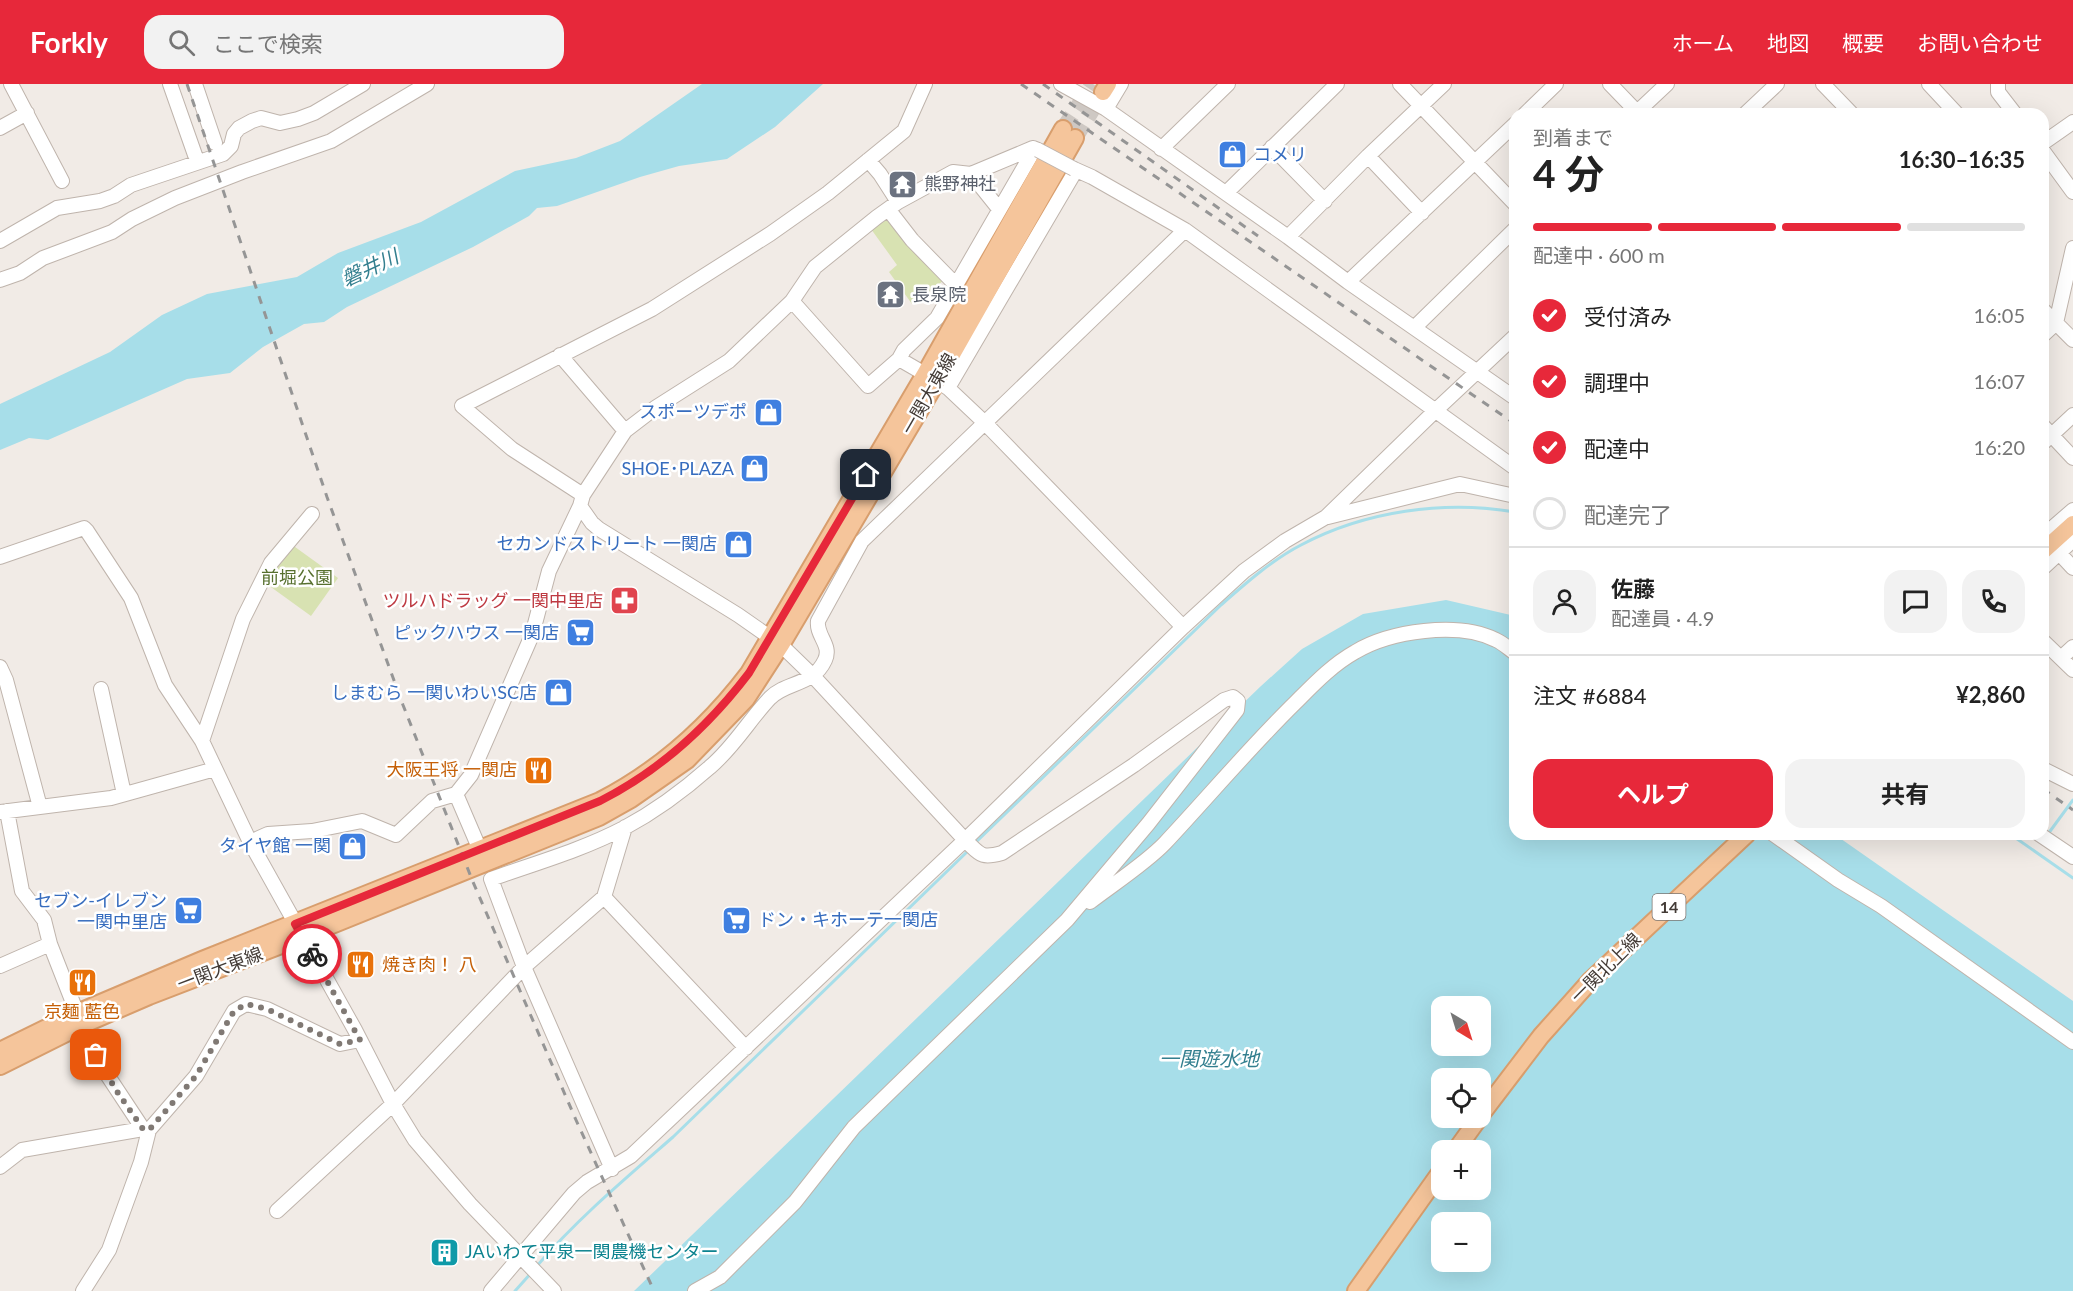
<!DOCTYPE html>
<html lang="ja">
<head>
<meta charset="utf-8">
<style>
	body { margin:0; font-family:Lato,"Noto Sans JP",sans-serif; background:#f2f2f2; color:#222; height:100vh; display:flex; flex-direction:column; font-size:22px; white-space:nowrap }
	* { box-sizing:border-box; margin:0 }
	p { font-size:20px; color:#767676 }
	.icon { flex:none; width:33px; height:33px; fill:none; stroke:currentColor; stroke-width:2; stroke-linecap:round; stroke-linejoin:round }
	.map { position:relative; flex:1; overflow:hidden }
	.details { position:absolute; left:1509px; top:24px; width:540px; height:732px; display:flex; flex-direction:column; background:#fff; border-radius:18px; box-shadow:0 6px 24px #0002 }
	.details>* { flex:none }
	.needle { width:39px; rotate:142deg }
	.controls { position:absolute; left:1431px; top:912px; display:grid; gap:12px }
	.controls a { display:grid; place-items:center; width:60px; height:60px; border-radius:12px; background:#fff; box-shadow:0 6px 24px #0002; font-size:30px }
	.pin { position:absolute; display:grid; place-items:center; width:51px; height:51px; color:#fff; margin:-26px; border-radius:12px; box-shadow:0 3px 9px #0006 }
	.courier { position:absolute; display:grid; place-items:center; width:60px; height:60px; margin:-30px; border:4px solid #e7283a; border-radius:50%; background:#fff; color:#222; box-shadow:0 2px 8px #0007 }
	.summary em { font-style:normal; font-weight:700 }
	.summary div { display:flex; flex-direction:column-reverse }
	.summary { display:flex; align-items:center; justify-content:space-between; height:102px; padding:0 24px }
	h1 { font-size:39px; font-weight:700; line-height:45px }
	.bar { display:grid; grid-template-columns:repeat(4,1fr); gap:9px 6px; align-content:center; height:72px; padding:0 24px }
	.bar i { height:8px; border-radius:4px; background:#e0e0e0 }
	.bar .selected { background:#e7283a }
	.bar p { grid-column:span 4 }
	.line { display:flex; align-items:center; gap:15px; padding:0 24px; border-top:2px solid #e0e0e0 }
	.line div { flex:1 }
	.round { display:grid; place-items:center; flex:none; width:63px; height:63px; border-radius:18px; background:#f2f2f2 }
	ol { padding:0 24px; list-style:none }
	li { display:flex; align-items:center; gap:18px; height:66px }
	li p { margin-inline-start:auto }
	li .icon { padding:6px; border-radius:50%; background:#e7283a; color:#fff; stroke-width:4 }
	li:last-child { color:#767676 }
	li i { width:33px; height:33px; border:3px solid #e0e0e0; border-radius:50% }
	.action { display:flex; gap:12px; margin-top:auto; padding:12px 24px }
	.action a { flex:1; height:69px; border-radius:18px; background:#e7283a; color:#fff; font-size:24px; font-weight:700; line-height:69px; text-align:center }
	.action a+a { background:#f2f2f2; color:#222 }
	header { display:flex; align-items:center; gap:36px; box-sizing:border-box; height:84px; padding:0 30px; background:#e7283a; color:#fff }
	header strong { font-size:28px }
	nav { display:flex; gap:33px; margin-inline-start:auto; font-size:21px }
	.search { width:420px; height:54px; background:#f2f2f2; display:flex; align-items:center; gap:15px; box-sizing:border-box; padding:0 21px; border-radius:18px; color:#767676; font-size:22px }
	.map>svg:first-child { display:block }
</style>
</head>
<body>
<header>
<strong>Forkly</strong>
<div class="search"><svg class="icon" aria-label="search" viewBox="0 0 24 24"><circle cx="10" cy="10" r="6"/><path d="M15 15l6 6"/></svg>ここで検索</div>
<nav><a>ホーム</a><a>地図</a><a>概要</a><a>お問い合わせ</a></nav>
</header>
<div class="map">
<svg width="2073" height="1207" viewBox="0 0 2073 1207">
	<rect width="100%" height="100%" fill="#f1ebe6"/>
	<path fill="#d8e2b2" d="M889,133L943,197L912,220L889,188L897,181L871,145Z
		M284,455L338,494L311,532L257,493Z"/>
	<path fill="#a7dee9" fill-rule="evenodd" d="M702,0H823L775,43L727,75L679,82L640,93L557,122L537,124L529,132L473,163L347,223L324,238L304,240L263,263L230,289L187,295L48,356L29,354L0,366V320L110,268L162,231L207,210L297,193L338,169L421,138L515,87L576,74L620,57Z
		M1446,516L1515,532V750H1834L2073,917V1207H634L1261,602L1302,565L1363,530ZM1442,922H1480V962H1442ZM1442,994H1480V1034H1442ZM1442,1066H1480V1106H1442ZM1442,1138H1480V1178H1442Z"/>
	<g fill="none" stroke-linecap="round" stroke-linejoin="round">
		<path stroke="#a7dee9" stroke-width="3" d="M2010,750L2073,794
			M2048,750L2073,716
			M974,760L1221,521C1246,499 1272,476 1301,461C1365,427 1444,416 1515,428
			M536,1183C577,1135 626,1094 673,1053L970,765
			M515,1207L532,1188"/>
		<path stroke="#cec8c3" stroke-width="16" stroke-dasharray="16 8" stroke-linecap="butt" d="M1063,45L1093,0
			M1075,54L1103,8"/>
		<defs>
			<path id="minor" d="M11,0L62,97
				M170,0L195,71
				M195,0L215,59
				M1061,0L1106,25L1288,153L1348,198L1515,314
				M1400,0L1515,120
				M1610,0L1639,30
				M1823,0L1852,30
				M1929,0L1957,30
				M1998,0V8L2015,30
				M1106,25L1121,0
				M1525,30L1556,0
				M1635,30L1667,0
				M1745,30L1777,0
				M0,44L27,29
				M2043,59L2073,38
				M1272,63L1325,117
				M1161,65L1228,0
				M2043,67L2073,108
				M1368,72L1422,129
				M868,76L880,90L898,118
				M1074,85L1092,93L1185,146L1515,384
				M971,90L999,125
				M1226,109L1337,0
				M888,125L912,156L955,200
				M1288,153L1368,72L1444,0
				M0,157L57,124L100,117L114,112L131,101L223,70L231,62L234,50L239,44L252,37L261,34L280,39L298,35L314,29L363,0
				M0,196L20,189L43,174L112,148L132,135L175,114L242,88L331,57L427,0
				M1348,198L1515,40
				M792,217L868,302L899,275L904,266L937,234L1030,73L1033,64
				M2043,226L2073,256
				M1415,243L1515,145
				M2043,251L2056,239L2073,164
				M560,271L625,347
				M899,275L925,290
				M937,297L948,304L984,338L1183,543
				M948,304L1076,86
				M2043,342L2073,374
				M2043,359L2073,331
				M583,411L512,365L462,322L652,225L770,150L828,109L904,47L925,0
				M580,422L592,439L599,445L738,531L781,561L813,592L965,756C980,770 980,775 1002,769L1134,681L1224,616L1233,613L1238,617L1237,626L1148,740L1067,836L854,1043L795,1118L720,1193L695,1207
				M1328,433L1460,400L1515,412
				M2043,452L2073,426
				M2059,469L2073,484
				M0,473L84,444L87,447L131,514L165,601L202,657L250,758L355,946L393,1020L415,1056L470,1120L554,1207
				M2043,484L2073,456
				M2043,557L2073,586
				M2061,574L2073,563
				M0,583L6,596L40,723
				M101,605L124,710
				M202,657L243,535L271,479L312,430
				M2043,685L2073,700
				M456,710L480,766
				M7,727L22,807L44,836L50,860L77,929
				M0,728L111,714L215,685
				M1773,750L1838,796L1881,822L2073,958
				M2039,750L2073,773
				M250,758L268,750L312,747L362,737L396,751L432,717L456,710L471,691L532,551L549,487L580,422L583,411L625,347L655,324L729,277L792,217L815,183L877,133L898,118L953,88L971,90L1033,64L1038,66
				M604,813L746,964
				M1090,818C1112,801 1146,779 1165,759C1209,712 1250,663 1296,618C1314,600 1332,581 1355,568C1390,547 1458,537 1496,556C1503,559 1509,565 1515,569
				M0,882L50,860
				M82,941L102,983L143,1045
				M0,1083L22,1066L143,1045L149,1046
				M612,1085L524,883L491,795C536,779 582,766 624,744C654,728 684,706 710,683C734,663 749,636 770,614C787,597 813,602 825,576C832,561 816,552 818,537L862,457L1185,146
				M277,1127L393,1020L524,883L604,813L625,743
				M83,1207L109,1166L141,1078L149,1046L196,992L234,927L246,920L267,925L340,960L360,956
				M491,1207L574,1109L587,1098L631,1072L965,756L1183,543L1244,487L1285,457L1326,433L1436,326L1515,252"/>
			<path id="major" d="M1103,8L1108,0
				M2043,467L2073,440
				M0,967L77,929L202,876L600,717C660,686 708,643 749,589L925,290L1063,45
				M0,982L82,941L149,912L302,853L599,733L631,715L687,676L746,615L781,561L937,297L1075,54
				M1480,1032L1541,952L1591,896L1747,750
				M1456,1066L1479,1034
				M1356,1207L1442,1086"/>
		</defs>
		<use href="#minor" stroke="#bfb4ac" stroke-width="16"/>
		<use href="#major" stroke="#d89e6d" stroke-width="20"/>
		<use href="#minor" stroke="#fff" stroke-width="14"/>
		<use href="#major" stroke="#f5c59b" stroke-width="16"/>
		<path stroke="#959595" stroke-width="3" stroke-dasharray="8 8" stroke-linecap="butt" d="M187,0L327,413L403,621L473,798L576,1036L654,1207
			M1021,0L1515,340
			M1043,0L1258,152
			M2043,705L2073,726"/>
		<defs>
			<path id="minor-bridge" d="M1038,66L1074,85"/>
		</defs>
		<use href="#minor-bridge" stroke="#bfb4ac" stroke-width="16" stroke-linecap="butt"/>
		<use href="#minor-bridge" stroke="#fff" stroke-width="14"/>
	</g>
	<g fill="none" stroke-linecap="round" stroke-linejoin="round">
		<path stroke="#807974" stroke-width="6" stroke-dasharray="0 10.8" d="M96,971L116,1006L143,1045L149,1046L196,992L234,927L246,920L267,925L340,960L360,956L312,870"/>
		<path stroke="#e7283a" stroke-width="8" d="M312,870L295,840L600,717C661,686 708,643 749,589L866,391"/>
	</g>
	<defs>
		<symbol id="shop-square" viewBox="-11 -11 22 22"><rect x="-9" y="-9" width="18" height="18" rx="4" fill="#3f7fe0" stroke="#fff"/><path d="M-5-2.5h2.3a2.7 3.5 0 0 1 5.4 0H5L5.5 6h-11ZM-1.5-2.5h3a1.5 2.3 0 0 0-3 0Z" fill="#fff"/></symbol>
		<symbol id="temple-square" viewBox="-11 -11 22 22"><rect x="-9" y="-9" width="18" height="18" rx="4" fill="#6b7280" stroke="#fff"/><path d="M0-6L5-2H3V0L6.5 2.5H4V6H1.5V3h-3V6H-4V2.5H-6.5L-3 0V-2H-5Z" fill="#fff"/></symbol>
		<symbol id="pharmacy-square" viewBox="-11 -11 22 22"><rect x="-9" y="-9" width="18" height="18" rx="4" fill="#e0444e" stroke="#fff"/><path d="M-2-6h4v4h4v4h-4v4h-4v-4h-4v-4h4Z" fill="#fff"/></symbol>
		<symbol id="supermarket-square" viewBox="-11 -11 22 22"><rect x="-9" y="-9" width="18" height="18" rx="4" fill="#3f7fe0" stroke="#fff"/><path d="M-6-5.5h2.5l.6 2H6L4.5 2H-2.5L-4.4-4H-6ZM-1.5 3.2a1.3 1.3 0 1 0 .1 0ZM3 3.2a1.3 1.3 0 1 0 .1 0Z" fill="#fff"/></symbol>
		<symbol id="restaurant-square" viewBox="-11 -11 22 22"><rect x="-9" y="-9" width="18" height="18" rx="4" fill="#e8710a" stroke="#fff"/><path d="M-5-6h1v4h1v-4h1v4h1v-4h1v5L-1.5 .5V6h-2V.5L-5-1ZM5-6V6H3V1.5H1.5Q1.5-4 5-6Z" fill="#fff"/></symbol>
		<symbol id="building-square" viewBox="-11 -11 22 22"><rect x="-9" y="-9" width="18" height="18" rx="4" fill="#0f9aa8" stroke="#fff"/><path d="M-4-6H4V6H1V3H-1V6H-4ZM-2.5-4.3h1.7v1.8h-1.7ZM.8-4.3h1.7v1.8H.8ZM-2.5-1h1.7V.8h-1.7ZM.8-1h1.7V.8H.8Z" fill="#fff"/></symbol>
	</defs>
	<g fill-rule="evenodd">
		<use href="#shop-square" x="1216" y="54" width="33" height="33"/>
		<use href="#temple-square" x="886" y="84" width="33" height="33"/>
		<use href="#temple-square" x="874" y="194" width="33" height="33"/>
		<use href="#shop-square" x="752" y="312" width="33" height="33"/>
		<use href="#shop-square" x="738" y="368" width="33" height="33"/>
		<use href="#shop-square" x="722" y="444" width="33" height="33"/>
		<use href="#pharmacy-square" x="608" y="500" width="33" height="33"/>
		<use href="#supermarket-square" x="564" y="532" width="33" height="33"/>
		<use href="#shop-square" x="542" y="592" width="33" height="33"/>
		<use href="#restaurant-square" x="522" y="670" width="33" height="33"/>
		<use href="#shop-square" x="336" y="746" width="33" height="33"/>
		<use href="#supermarket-square" x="172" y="810" width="33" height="33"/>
		<use href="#supermarket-square" x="720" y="820" width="33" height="33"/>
		<use href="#restaurant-square" x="344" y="864" width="33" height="33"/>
		<use href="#restaurant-square" x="66" y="882" width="33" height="33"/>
		<use href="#building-square" x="428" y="1152" width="33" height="33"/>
	</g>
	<g text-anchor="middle" stroke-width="5" stroke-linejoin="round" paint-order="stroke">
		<rect fill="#fff" stroke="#7b7672" stroke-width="1.5" x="1652.5" y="810" width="33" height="26" rx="4.5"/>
		<g font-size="16" font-weight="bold" fill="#433b36">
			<text x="1669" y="829">14</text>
		</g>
		<g font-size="18" fill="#366cbe" stroke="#fff" text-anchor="end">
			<text x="1253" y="77" text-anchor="start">コメリ</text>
			<text x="747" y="334">スポーツデポ</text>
			<text x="734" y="391">SHOE･PLAZA</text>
			<text x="717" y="466">セカンドストリート 一関店</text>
			<text x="559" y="555">ピックハウス 一関店</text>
			<text x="537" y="615">しまむら 一関いわいSC店</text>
			<text x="331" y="768">タイヤ館 一関</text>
			<text x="167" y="823">セブン-イレブン<tspan x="167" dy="21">一関中里店</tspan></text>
			<text x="758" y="842" text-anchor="start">ドン・キホーテ一関店</text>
		</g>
		<g font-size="18" fill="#5b616d" stroke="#fff" text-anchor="start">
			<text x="924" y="106">熊野神社</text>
			<text x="912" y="217">長泉院</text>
		</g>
		<g font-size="18" fill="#433b36" stroke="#fff">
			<text transform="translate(929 310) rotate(-60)" y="6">一関大東線</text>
			<text transform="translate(1606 884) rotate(-45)" y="6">一関北上線</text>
			<text transform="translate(220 885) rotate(-21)" y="6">一関大東線</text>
		</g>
		<g font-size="18" fill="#57702f" stroke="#fff">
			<text x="297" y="500">前堀公園</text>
		</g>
		<g font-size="18" fill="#be3a42" stroke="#fff" text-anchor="end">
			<text x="603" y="523">ツルハドラッグ 一関中里店</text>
		</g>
		<g font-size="18" fill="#c56008" stroke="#fff" text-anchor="end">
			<text x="517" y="692">大阪王将 一関店</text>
			<text x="382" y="887" text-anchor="start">焼き肉！ 八</text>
			<text x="82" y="934" text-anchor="middle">京麺 藍色</text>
		</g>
		<g font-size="18" fill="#0d838f" stroke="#fff" text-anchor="start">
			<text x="465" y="1174">JAいわて平泉一関農機センター</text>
		</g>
		<g font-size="20" font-style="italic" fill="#337f8f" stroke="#fff">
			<text transform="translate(370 184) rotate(-25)" y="7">磐井川</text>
			<text x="1209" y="982">一関遊水地</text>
		</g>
	</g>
</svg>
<div class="controls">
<a><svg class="needle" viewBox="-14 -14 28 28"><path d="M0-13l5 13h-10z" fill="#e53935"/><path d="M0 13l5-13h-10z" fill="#767676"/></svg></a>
<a><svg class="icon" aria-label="locate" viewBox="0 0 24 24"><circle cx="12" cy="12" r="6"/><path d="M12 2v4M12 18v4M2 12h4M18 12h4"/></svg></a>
<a>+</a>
<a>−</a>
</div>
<div class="pin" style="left:96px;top:971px;background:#ea580c"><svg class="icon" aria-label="bag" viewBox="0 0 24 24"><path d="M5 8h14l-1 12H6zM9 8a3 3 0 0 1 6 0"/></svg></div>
<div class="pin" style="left:866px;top:391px;background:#1f2937"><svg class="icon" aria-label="home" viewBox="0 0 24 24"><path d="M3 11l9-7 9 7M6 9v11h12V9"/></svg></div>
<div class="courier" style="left:312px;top:870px"><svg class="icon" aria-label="bike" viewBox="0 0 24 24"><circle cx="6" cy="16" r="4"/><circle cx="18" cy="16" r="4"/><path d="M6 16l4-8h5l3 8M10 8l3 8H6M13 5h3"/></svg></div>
<section class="details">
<div class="summary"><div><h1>4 分</h1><p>到着まで</p></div><em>16:30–16:35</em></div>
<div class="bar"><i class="selected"></i><i class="selected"></i><i class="selected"></i><i></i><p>配達中 · 600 m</p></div>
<ol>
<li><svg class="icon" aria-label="check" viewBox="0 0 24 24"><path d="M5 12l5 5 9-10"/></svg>受付済み<p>16:05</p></li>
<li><svg class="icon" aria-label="check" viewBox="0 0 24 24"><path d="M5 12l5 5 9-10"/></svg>調理中<p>16:07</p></li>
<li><svg class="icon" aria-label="check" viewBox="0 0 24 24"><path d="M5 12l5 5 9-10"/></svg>配達中<p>16:20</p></li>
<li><i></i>配達完了</li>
</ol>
<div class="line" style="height:108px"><a class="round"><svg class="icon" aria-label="person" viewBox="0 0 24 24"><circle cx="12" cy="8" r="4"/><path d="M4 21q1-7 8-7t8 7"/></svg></a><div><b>佐藤</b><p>配達員 · 4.9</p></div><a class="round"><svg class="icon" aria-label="chat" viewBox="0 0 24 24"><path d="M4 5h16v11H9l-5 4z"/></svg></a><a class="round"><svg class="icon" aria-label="phone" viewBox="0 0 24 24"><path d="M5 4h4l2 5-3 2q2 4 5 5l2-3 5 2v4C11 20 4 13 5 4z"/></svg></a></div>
<div class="line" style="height:78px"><div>注文 #6884</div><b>¥2,860</b></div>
<div class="action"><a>ヘルプ</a><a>共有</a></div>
</section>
</div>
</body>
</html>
